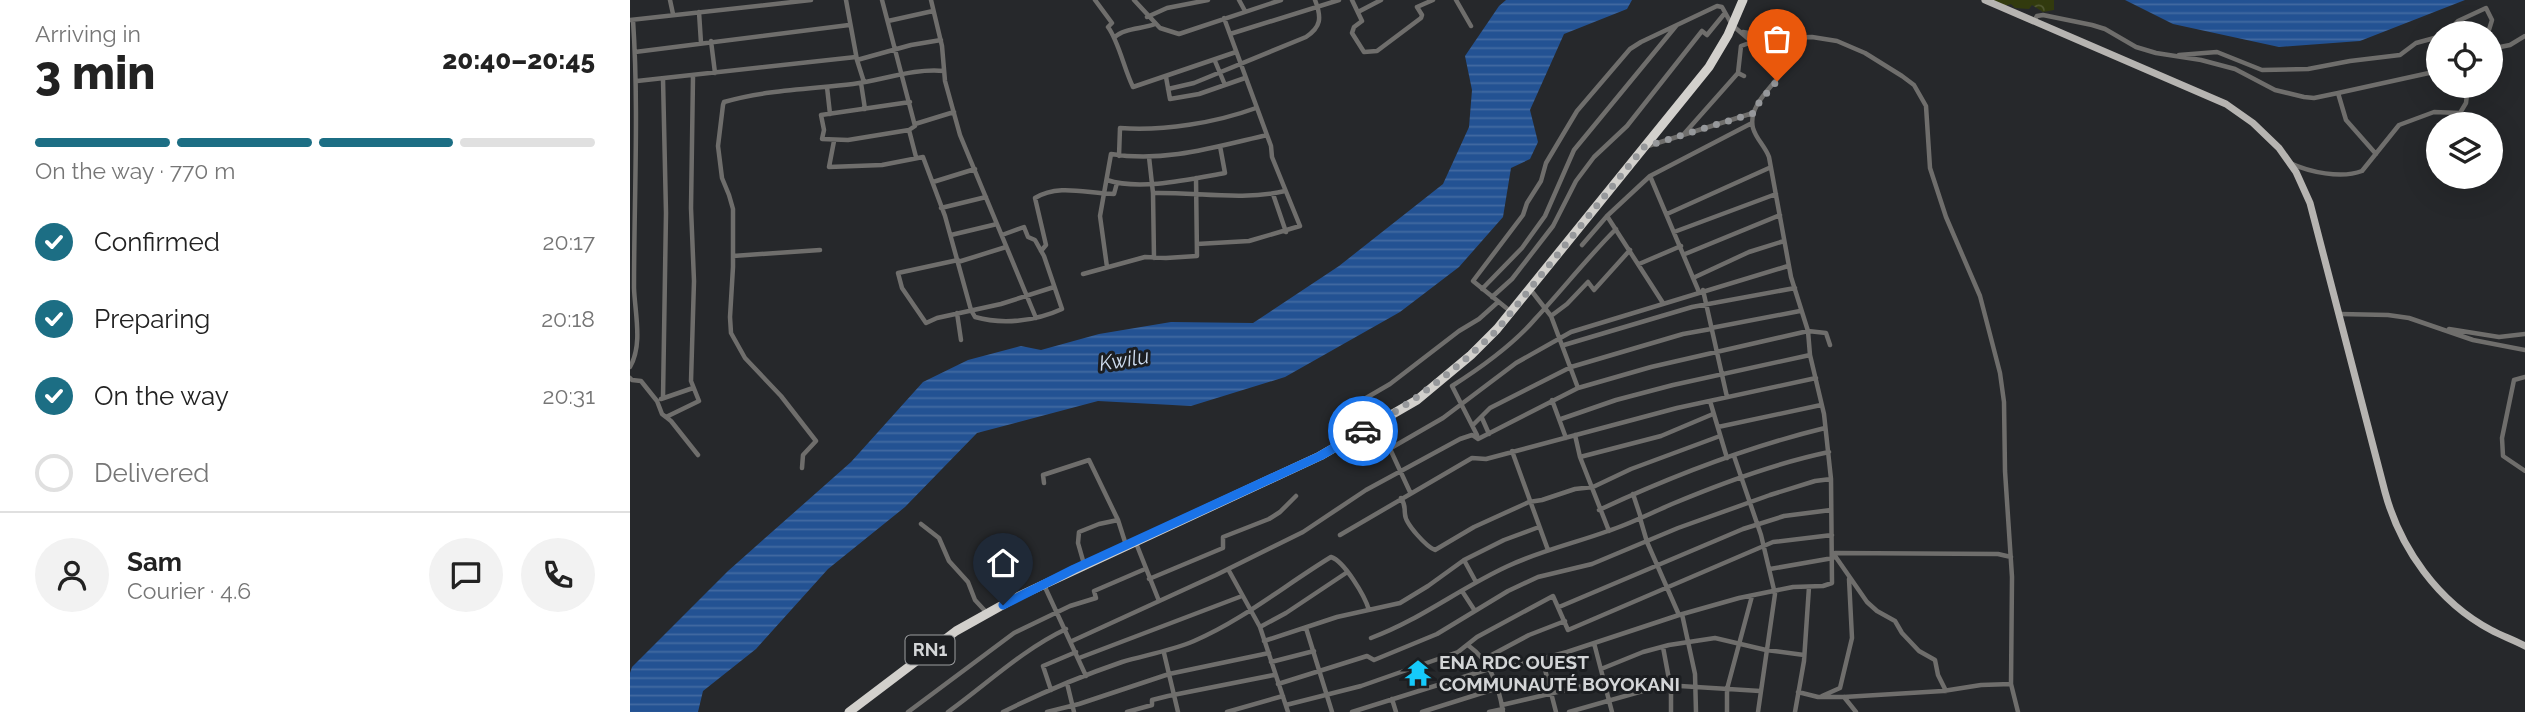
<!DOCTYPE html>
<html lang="en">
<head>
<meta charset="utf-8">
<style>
	body { margin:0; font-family:Raleway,sans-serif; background:#f2f2f2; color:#222; height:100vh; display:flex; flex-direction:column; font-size:26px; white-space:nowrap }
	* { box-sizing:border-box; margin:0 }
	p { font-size:23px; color:#767676 }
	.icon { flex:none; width:38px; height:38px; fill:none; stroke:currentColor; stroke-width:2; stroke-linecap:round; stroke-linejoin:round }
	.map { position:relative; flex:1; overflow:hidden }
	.drawer { display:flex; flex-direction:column; background:#fff; width:630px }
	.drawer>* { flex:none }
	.tools { position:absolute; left:1796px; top:21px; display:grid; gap:14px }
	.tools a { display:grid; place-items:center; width:77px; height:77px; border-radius:50%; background:#fff; box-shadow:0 7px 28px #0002; font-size:35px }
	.pin { position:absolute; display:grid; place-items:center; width:60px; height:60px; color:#fff; margin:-72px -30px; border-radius:50% 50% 50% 0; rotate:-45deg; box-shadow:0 0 7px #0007 }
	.pin .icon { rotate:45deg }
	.courier { position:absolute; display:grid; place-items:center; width:70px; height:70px; margin:-35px; border:5px solid #1a73e8; border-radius:50%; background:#fff; color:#222; box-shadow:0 2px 9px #0007 }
	.headline em { font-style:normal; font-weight:800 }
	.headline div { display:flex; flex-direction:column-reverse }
	.headline { display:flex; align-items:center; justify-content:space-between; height:119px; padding:0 35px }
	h1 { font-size:46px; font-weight:800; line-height:52px }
	.bar { display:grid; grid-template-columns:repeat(4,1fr); gap:10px 7px; align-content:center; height:84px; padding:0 35px }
	.bar i { height:9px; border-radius:5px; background:#e0e0e0 }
	.bar .current { background:#1c6e84 }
	.bar p { grid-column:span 4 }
	.line { display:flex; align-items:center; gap:18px; padding:0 35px; border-top:2px solid #e0e0e0 }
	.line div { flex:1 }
	.round { display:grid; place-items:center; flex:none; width:74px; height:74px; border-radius:37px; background:#f2f2f2 }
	ol { padding:0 35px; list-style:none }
	li { display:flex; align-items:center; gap:21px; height:77px }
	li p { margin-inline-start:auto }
	li .icon { padding:7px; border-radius:50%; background:#1c6e84; color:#fff; stroke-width:4 }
	li:last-child { color:#767676 }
	li i { width:38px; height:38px; border:4px solid #e0e0e0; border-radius:50% }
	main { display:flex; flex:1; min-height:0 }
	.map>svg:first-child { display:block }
</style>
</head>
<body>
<main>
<section class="drawer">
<div class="headline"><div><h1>3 min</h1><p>Arriving in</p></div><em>20:40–20:45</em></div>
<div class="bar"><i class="current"></i><i class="current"></i><i class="current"></i><i></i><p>On the way · 770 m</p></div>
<ol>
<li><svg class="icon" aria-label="check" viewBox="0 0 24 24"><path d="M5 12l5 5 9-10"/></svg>Confirmed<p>20:17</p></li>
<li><svg class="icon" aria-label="check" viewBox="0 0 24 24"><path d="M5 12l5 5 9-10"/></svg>Preparing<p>20:18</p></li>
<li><svg class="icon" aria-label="check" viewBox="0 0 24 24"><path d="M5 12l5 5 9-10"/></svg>On the way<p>20:31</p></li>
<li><i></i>Delivered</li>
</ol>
<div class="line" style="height:126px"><a class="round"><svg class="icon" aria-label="person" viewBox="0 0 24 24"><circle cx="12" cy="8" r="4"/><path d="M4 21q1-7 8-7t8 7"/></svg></a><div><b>Sam</b><p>Courier · 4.6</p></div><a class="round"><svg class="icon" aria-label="chat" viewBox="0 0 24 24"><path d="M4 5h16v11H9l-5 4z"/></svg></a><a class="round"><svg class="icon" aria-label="phone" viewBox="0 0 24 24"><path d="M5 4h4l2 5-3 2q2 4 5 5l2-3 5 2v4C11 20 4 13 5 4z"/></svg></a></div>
</section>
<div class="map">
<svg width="1895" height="712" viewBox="0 0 1895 712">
	<defs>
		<pattern id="forest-crowns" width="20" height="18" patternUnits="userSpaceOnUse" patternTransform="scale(1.75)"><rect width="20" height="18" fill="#323a0e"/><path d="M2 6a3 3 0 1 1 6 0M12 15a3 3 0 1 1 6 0" fill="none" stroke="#4f5630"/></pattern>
		<pattern id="water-rules" width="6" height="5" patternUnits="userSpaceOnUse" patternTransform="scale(1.75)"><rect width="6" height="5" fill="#235293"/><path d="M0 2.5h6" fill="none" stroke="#426aa1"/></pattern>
	</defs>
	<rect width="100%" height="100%" fill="#26282b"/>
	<path fill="url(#forest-crowns)" d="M1362,0H1424V10L1413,12L1402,5L1399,9L1385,8L1381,4L1375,6Z"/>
	<path fill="url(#water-rules)" d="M876,0H1002L997,9L934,34L900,110L908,142L900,159L881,168L873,217L829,267L770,312L655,377L561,406L468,401L347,433L275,507L198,569L126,649L73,691L68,712H0V673L2,667L98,571L221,462L293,382L338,360L391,346L411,350L469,334L541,322L623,323L709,266L813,184L839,127L842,90L835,56L869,6Z
		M1495,0H1835L1730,41L1649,47L1543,24Z"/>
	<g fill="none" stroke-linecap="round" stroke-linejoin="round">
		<path stroke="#6f6e6c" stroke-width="4.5" d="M40,0L43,14
			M216,0L227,60L234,82
			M252,0L285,126L279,130L218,140L192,139L194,130L191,115L280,102
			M301,0L312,46L315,81L330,135L406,318
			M465,0L482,23L478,27C489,42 494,69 503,87L606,52
			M504,0L530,28L549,34L651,0
			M609,0L615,11
			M722,0L732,21L724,27L722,33L734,52L747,51L791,18L792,15L787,7L803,0
			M826,0L841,26
			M69,12L71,43
			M728,12L751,0
			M517,17L537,8L578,0
			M0,20L181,0
			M258,21L303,11
			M1404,21L1407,16L1413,15L1462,25L1475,29L1506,47L1526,53L1571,60L1605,69L1645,90L1674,97L1684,98L1708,93L1808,71
			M1113,32L1145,38L1182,37L1207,41L1235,53L1272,76L1284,85L1296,106L1300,168L1316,217L1350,296L1370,373L1374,402L1375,471L1382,577L1381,684L1388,712
			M1817,33L1828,21L1856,8L1862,20L1858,33
			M600,34L709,0
			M485,37C494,28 513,29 525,24
			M81,41L85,73
			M1860,49L1880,45L1895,36
			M5,52L219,25
			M1549,55L1587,52L1632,70L1678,69L1720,61L1770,55L1786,43L1808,37
			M227,60L281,45L311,40
			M585,61L595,85
			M1114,76L1108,73L1111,46L1122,42
			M536,77L540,99L569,94L615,78
			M7,81L226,57
			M231,83L235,109
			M197,87L200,114
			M538,89L564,83L676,37C691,27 692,18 685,0
			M1708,93L1716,120L1746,154
			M285,124L324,112
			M279,130L286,157
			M1053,135L1108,73
			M204,141L199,167L252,165L293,157L315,216L341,310L345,317C373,325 406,321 432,309L414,256L405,240L398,237L394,227L372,235
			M1018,146L1123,113
			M489,156L490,128C534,131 585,123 626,108
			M519,157L523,193L524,258
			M1660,163C1679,172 1711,179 1732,171L1769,125L1804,112L1830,113L1836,103L1838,86
			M1020,176L1069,292
			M477,180C510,191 561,179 595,173L590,146
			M303,182L345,169
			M523,193C566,192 613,201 655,191
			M643,194L656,232
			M311,208L356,197
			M1037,214L1139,168
			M977,216L1033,303
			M1044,232L1146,194
			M321,235L367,224
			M567,244L619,241L670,226L642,157L641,146L594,18
			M952,245L977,216L1020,176L1122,123
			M411,251L416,245L405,198C429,183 458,194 484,194L487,183
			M1055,254L1150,215
			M103,256L190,250
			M328,260L268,273L272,288L296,323L307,318L371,304L424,287
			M328,262L376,247
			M1009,264L1051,246
			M477,267L470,216L481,154C534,163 585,147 637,135
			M453,274L515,257L536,258L567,256L566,178
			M1063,278L1119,252L1154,241
			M852,289L892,248L915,216L944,150L1046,26
			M900,289L921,316L948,388
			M1073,290L1097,397
			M862,297L882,279L923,226L946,181L964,157L997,126L1072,31L1077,35L1095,13
			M327,313L331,340
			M1710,314L1758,315L1779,318L1843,340L1895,350
			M921,316L937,304L958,282L964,290L1000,250
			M1081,328L1170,311
			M1819,329L1869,337L1895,334
			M934,345L1062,307L1165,288
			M0,367C13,344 5,314 4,288C4,199 9,109 3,20
			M1895,377L1884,380L1872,438L1873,456L1895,471
			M0,378L2,380L11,381L27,401L32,414L41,421L68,455
			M33,398L36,213L33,79
			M31,399L63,388
			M922,400L936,438
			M1080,401L1097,458
			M36,417L69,401L61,381L64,281L61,208L63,77
			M852,418L859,434
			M931,419L986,400L1043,385L1180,355
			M747,423L742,417L730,418L723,408L724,405L760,384L829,331L849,319L868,302
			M748,423L780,492
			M843,425L860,408L941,367L1053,334L1081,329
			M1088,427L1191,405
			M847,435L822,386C852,367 883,345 906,318C933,289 957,258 986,229
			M945,435L950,457L979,531
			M848,439L948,388L1021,367L1178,331L1196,333L1200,345
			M761,448L813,418L886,363L941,332L1158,266
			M882,451L918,550
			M1104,456L1131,535L1145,594L1128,712
			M950,457L1031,436L1083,414
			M172,468L173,455L186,441L151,396L115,358L101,333L100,317L103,267V209L99,195L92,178L88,146L93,105L94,102C135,90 180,89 223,84C254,80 283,68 314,71
			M414,483L413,475L459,460L488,520L496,545
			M1003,494L1011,518
			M771,498C776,506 774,507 775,514C775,524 797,547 805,550L844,527L899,502L912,500L945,489L963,487L1001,469L1090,436
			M969,510C1042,476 1117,447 1195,428
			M1010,518L1017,542L1049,615
			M291,524L309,538L319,561L338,582L345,600L357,613
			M710,535L842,458L856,459L1047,408L1186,378
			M506,543L529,601
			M1203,553L1237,602L1247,611L1265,621L1272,633L1289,651L1305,660L1308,675L1316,691
			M1205,553L1368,554L1381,557
			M834,560L846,582
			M454,564L448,543L449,532L469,524L488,520
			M598,569L630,627L658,712
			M1140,569L1203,558
			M519,579L593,548V537L639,519L650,512L666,496
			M414,585L456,676
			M832,591L845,611
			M929,607L1113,529L1154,516L1201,510
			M1052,614L1065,674L1066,712
			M630,627L656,613L716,573
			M676,628L702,712
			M741,638C790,620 830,588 878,566C910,551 945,543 978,531C1000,524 1021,513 1042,504C1092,483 1146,463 1199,452
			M442,641L586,575L673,532L736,490L830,439L842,435L848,439
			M634,641L707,617L770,603L798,586L834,560L874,540L909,527
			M964,643L982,712
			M839,646C860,661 869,686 873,712
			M1033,647L1041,690V712
			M534,653L548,712
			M449,658L612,596
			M912,658L926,712
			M854,659L899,635L935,621
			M641,662L684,651
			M971,669L1013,652L1039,645L1085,638L1136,650L1174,655
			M437,683L444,712
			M648,684L737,656L744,660L807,634L878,591L908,577L962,564L1048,528L1140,495L1185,481L1201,479
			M421,690L413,666L446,652
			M1168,692L1188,697H1214L1313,691L1351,685L1381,684
			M1192,696L1210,688L1222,638L1219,579
			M1214,697L1226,712
			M762,699L766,712
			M656,705L731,686L828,652L847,637L923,596L938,630L1143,542L1202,535
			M872,705L974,681
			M278,712L384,633L440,606L466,598L464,591L515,569
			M318,712C357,684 392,650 436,629
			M373,712C411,693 451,676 492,662C516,655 540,651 564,641C613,620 655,585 701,557C714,561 735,596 739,610
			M417,712L449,704L539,674L639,653
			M497,712L522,705V700L538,696L644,675
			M597,712L653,696
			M722,712L859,669L888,665L937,652L1049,615L1109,598L1163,587L1193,586L1202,583L1201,479L1194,414L1180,355L1178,331L1161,277L1139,157C1135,146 1126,139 1123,128C1117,104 1147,84 1157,65L1156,55L1122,42L1102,25L1092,7L1087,6L1011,42L1000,49L947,111L916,163L911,181L897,203L893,215L843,281L880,311
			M792,712L868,688
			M859,712L873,709
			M939,712L1034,685L1130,691
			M1097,712V689L1122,596
			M1165,712L1174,661L1179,587"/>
		<path stroke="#b6b4b1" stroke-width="7" d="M1355,0L1596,104L1623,123L1649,148L1666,172L1680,203L1755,492C1770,548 1808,602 1861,630C1872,636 1884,640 1895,646"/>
		<path stroke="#d2d0cc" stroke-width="9" d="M219,712L326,631L387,597L690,456L787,400L841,355L867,329L1079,67L1098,35L1113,0"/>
	</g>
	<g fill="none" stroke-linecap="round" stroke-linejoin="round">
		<path stroke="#96989b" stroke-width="7" stroke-dasharray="0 12.6" d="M733,431C783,403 826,370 867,330L1014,147L1124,113L1130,101L1147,81"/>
		<path stroke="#1a73e8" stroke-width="9" d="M373,605L444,569L690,456L733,431"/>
	</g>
	<defs>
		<symbol id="temple-bare" viewBox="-9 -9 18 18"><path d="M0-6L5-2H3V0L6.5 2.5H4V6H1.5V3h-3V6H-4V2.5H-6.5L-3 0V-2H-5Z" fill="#15cafb" stroke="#1c1e21" stroke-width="2.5" paint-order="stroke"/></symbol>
	</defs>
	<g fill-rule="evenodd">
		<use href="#temple-bare" x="769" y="654" width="38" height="38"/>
	</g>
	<g text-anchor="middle" stroke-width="6" stroke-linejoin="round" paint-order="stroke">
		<rect fill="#1c1e21" stroke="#9c9ea0" stroke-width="2" x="275.5" y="635.5" width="49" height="29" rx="5"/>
		<g font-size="18" font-weight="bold" fill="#d3d5d7">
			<text x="300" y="656">RN1</text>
		</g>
		<g font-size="19" font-weight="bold" fill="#d3d5d7" stroke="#1c1e21" text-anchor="start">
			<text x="809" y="669">ENA RDC OUEST<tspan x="809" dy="22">COMMUNAUTÉ BOYOKANI</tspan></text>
		</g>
		<g font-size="21" font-style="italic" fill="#cedcef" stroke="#1c1e21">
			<text transform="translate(494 360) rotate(-9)" y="7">Kwilu</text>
		</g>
	</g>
</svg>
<div class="tools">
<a><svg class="icon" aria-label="locate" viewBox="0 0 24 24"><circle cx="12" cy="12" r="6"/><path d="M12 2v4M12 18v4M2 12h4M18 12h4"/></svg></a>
<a><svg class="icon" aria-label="layers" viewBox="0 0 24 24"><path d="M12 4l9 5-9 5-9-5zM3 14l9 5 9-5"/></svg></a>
</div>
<div class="pin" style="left:1147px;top:81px;background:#ea580c"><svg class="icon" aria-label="bag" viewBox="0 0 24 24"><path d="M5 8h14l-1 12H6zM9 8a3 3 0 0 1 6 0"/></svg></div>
<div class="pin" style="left:373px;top:605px;background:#1f2937"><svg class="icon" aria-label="home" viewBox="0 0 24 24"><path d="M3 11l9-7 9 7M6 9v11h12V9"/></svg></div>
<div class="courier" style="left:733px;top:431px"><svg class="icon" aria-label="car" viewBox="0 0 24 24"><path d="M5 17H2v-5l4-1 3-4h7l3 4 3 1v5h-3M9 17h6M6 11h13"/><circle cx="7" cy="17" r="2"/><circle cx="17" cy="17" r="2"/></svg></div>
</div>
</main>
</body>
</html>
